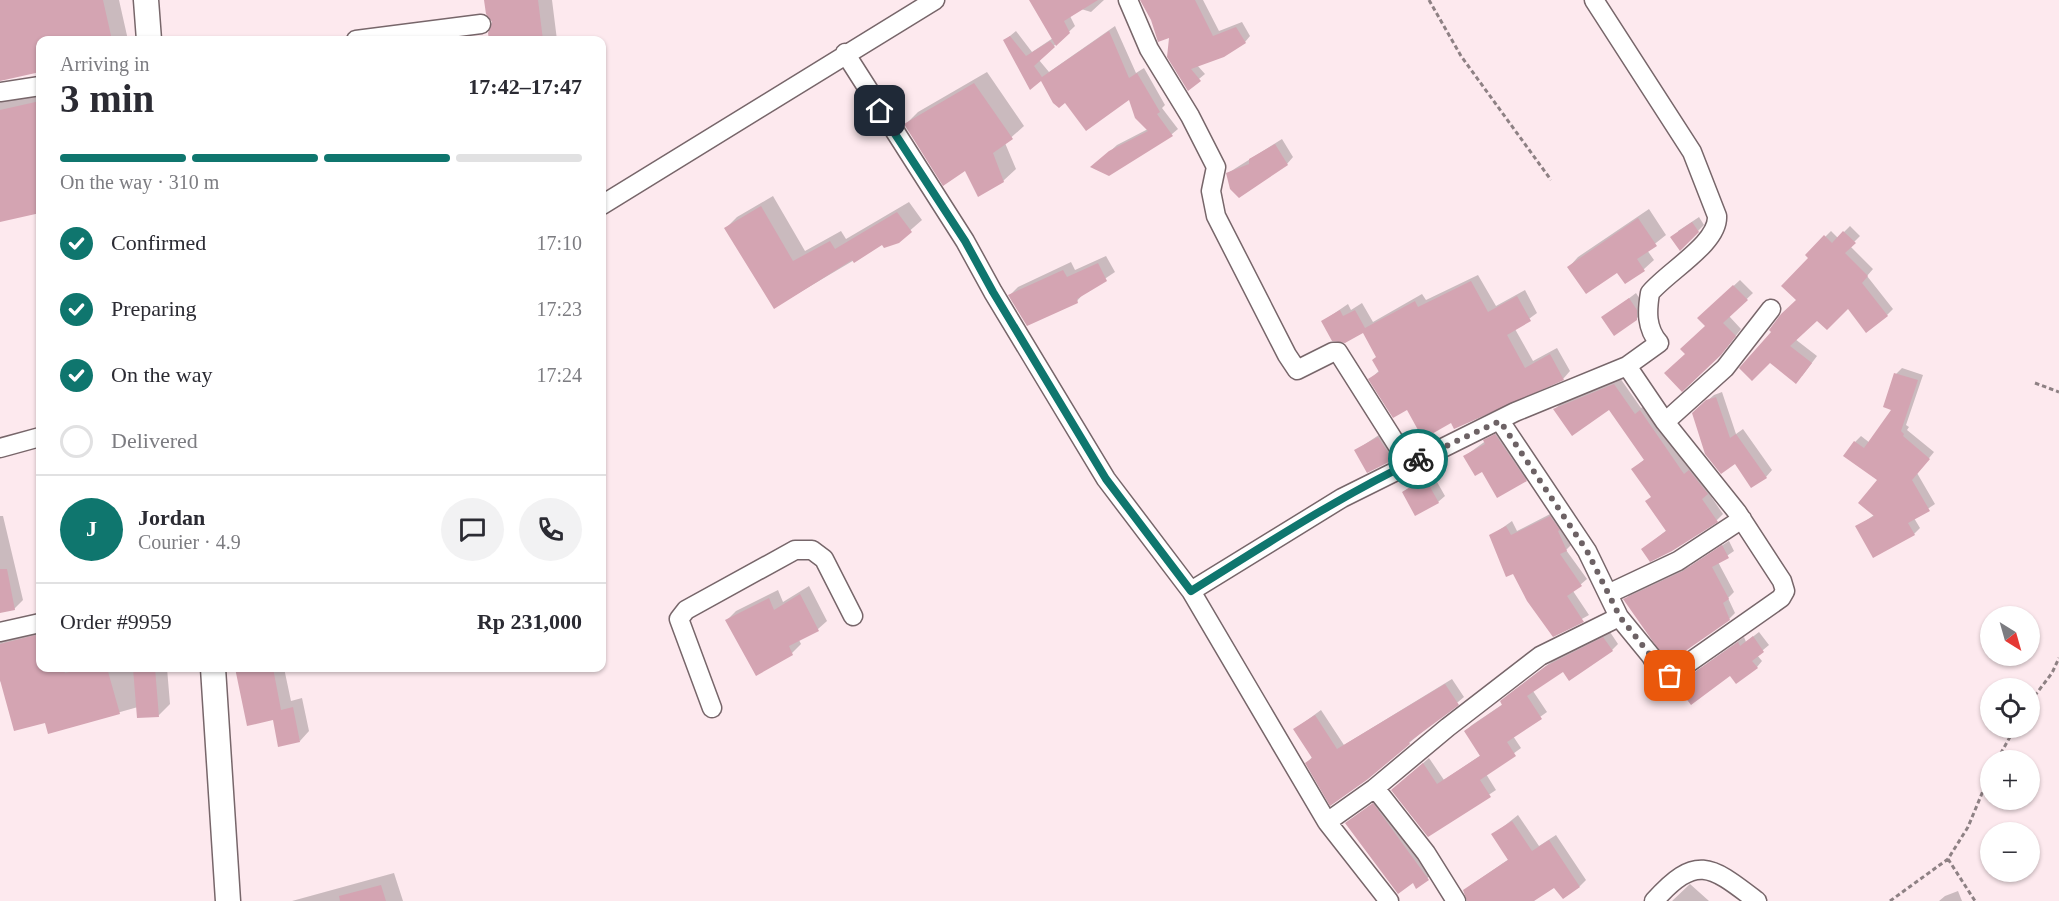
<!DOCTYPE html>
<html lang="en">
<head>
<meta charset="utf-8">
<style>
	body { margin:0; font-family:Georgia,serif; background:#f2f2f3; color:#2b2b33; height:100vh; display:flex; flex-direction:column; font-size:22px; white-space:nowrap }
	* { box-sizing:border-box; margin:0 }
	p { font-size:20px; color:#7c7c81 }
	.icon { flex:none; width:33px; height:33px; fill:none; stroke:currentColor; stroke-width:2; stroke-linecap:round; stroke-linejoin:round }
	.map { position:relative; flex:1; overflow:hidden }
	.panel { position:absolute; left:36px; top:36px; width:570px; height:636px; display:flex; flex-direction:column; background:#fff; border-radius:12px; box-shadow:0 2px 4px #0004 }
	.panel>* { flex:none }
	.needle { width:39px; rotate:143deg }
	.fabs { position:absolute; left:1980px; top:606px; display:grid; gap:12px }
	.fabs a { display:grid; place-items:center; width:60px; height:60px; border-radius:50%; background:#fff; box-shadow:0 2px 4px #0004; font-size:30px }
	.pin { position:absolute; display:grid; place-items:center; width:51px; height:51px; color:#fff; margin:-26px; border-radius:12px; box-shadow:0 3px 9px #0006 }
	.courier { position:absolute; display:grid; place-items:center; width:60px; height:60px; margin:-30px; border:4px solid #0f766e; border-radius:50%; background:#fff; color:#222; box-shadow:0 2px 8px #0007 }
	.summary em { font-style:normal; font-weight:800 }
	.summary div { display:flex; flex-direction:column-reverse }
	.summary { display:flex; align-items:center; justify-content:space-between; height:102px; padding:0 24px }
	h1 { font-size:39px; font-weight:800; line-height:45px }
	.bar { display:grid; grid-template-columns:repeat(4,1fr); gap:9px 6px; align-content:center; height:72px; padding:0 24px }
	.bar i { height:8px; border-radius:4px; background:#e1e1e2 }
	.bar .on { background:#0f766e }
	.bar p { grid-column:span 4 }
	.line { display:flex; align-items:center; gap:15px; padding:0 24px; border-top:2px solid #e1e1e2 }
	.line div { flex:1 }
	.round { display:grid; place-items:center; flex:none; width:63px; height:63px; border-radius:32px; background:#f2f2f3 }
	ol { padding:0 24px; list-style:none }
	li { display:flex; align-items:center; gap:18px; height:66px }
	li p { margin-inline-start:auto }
	li .icon { padding:6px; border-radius:50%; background:#0f766e; color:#fff; stroke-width:4 }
	li:last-child { color:#7c7c81 }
	li i { width:33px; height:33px; border:3px solid #e1e1e2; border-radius:50% }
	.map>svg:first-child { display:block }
</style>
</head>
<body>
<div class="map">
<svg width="2059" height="901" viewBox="0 0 2059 901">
	<rect width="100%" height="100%" fill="#fde9ee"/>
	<path fill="#0003" d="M0,0H119L128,40H40V71L0,80Z
		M486,0H552L557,40H491L490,33L494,22Z
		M1031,0H1104L1091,12L1081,9L1070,16L1075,26L1039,60L1049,72L1115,26L1136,73L1144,68L1165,105L1162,108L1178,129L1172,134L1098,162L1117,145L1148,129L1130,98L1065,101L1005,40L1016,31L1032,52L1053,38Z
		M1142,0H1203L1219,31L1242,22L1250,36L1245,42L1197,65L1205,74L1188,88L1171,35L1153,19Z
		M987,72L1024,126L1005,143L1016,169L1003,181L966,169L906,124L918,112Z
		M40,92V211L0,220V101Z
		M1282,139L1293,157L1287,164L1228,173Z
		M773,196L805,251L841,231L846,239L909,202L922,220L898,241L883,243L775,307L726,228L737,217Z
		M1649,209L1666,235L1647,250L1654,260L1644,269L1625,282L1617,271L1569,267L1578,257Z
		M1699,217L1704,225L1680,249L1678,231Z
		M1850,226L1860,236L1850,246L1873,269L1867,276L1893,309L1887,315L1848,307L1817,319L1795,339L1817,356L1802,376L1773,332L1798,300L1810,258L1807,255L1831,231L1838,238Z
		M1106,256L1115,272L1085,292L1077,301L1010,295L1018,287L1071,262L1075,270Z
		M1478,275L1496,306L1525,290L1537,313L1515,329L1533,361L1557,348L1570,371L1563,379L1452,421L1408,408L1370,379L1380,370L1377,357L1364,331L1323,321L1348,304L1351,310L1362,303L1373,322L1422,294L1426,300Z
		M1740,280L1753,293L1729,316L1741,329L1727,347L1687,354L1707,326L1699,318Z
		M1636,293L1643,304V312L1636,319L1603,318Z
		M1902,368L1923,375L1906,425L1909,427L1907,430L1934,452L1917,473L1935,504L1914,518L1920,528L1914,534L1857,527L1874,515L1879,480L1855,442L1861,436L1870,443L1893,409L1896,374Z
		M1620,378L1641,408L1647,405L1713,487L1708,492L1723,514L1717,520L1643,549L1667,530L1652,496L1633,469L1645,459L1609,408L1555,409L1561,403Z
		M1722,392L1736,434L1743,429L1772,470L1766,477L1735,462L1700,407L1714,395Z
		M1502,429L1532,474L1526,480L1483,470L1465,456Z
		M1385,431L1398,453L1392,459L1367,471L1356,450Z
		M1432,473L1445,496L1438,502L1403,492Z
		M1556,511L1572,544L1566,550L1587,579L1573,591L1589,615L1553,635L1491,536L1512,521L1517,531Z
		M0,516H3L23,600L14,609L0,612Z
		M1729,541L1734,551L1718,562L1734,592L1728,598L1735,613L1729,619L1644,627L1625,600L1630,594L1690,566Z
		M809,586L827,621L818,629L799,640L801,644L792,653L727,620L736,611L778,590L783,602Z
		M40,626V668H167L170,704L159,715L138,707L49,732L46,721L0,681V636Z
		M1610,632L1618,644L1612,650L1564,670L1533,691L1547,712L1513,736L1521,748L1486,774L1496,790L1428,835L1399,784L1429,758L1444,780L1481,755L1465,731L1472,725L1503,704L1508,695L1554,660Z
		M1759,632L1769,645L1757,655L1762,661L1757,667L1731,674L1684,680L1744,637L1746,642Z
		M236,668H284L291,701L302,698L309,731L300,741L274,718L248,724Z
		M1452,679L1464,697L1409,743L1307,763L1313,756L1295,729L1321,710L1344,745Z
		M1379,799L1434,873L1417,886L1347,823Z
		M1518,815L1539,846L1556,835L1586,880L1580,886L1555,885L1533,901H1467L1464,891L1471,885L1509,859L1493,835Z
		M394,873L403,901H292Z
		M1690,884L1709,901H1672Z
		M1958,891L1962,901H1939L1945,896Z"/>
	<path fill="#d4a4b2" d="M0,0H103L112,40H40V72L0,81Z
		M484,0H538L543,40H489L488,33L492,22L486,14Z
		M1029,0H1098L1064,21L1070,33L1056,46Z
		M1140,0H1195L1213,36L1236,27L1246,43L1224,57L1191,69L1201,81L1188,91L1167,57L1169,38L1158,42L1151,20Z
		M1109,31L1129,78L1137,73L1160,112L1157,114L1173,136L1109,176L1090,167L1109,151L1148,131L1135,118L1129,100L1086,131L1065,103L1059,108L1053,103L1041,81L1030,90L1003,40L1010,36L1026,56L1050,41L1055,47L1034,66L1042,77Z
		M974,83L1013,139L993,153L1004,182L978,197L965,171L943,186L904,124Z
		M40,101V213L0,222V110Z
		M1275,144L1288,165L1239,198L1230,189L1226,173L1249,164V159Z
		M761,206L793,261L830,241L835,249L897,212L912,232L899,243L884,248L882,245L854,263L852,260L774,309L724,228Z
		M1638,218L1657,246L1637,259L1645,271L1625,284L1617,273L1586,294L1567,267Z
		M1692,222L1699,232L1680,251L1670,237Z
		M1843,231L1856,243L1845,253L1868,276L1862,283L1888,316L1866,333L1848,309L1827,330L1817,321L1790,346L1812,363L1796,384L1770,363L1752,381L1739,368L1771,332L1769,330L1781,314L1796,300L1781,286L1808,258L1805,255L1824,235L1832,243Z
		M1098,263L1107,281L1077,299L1078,303L1027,326L1008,295L1063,270L1067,277Z
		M1471,281L1488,312L1517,296L1531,321L1507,335L1525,368L1550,354L1564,380L1454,429L1451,423L1423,439L1407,410L1393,418L1368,379L1379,372L1372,360L1376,357L1363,333L1345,343L1332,341L1321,321L1340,310L1343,316L1355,310L1365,328L1415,301L1418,307Z
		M1733,285L1748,300L1723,323L1736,336L1721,355L1682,392L1664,373L1685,354L1680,349L1705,326L1697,318Z
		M1629,298L1637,310V320L1614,336L1601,317Z
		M1894,373L1918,380L1901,431L1904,434L1903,436L1930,459L1912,480L1930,511L1908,523L1915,535L1873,558L1855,526L1874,516L1858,503L1877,480L1843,456L1854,441L1864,448L1891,410L1883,407Z
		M1614,384L1635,414L1640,410L1684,474L1689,470L1708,494L1702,499L1718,522L1672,551L1650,562L1641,549L1666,531L1645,501L1651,497L1631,469L1644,460L1609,410L1572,436L1553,409Z
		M1716,397L1730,438L1736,434L1767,478L1751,488L1735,464L1721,474L1705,454L1692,413L1706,400Z
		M1495,434L1527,481L1497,498L1482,472L1475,476L1463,456L1485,444L1483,440Z
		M1378,437L1393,460L1367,473L1354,450Z
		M1425,478L1439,503L1415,516L1402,492Z
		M1550,516L1560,530L1558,531L1567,551L1560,554L1582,586L1567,596L1584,622L1553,637L1527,601L1513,574L1506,577L1489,535L1506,526L1511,535Z
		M1722,545L1729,558L1712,567L1729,599L1723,603L1730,620L1668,663L1623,599L1683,571Z
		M0,569H7L15,610L0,613Z
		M800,594L819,631L789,646L793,655L756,676L725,620L769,598L774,610Z
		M40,634V668H63L65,673L86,668H107L120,714L48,734L45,723L14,731L0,680V644Z
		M1753,636L1764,652L1752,661L1758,668L1736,684L1730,676L1691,705L1676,685L1738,642L1740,646Z
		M1603,637L1613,651L1569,681L1563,672L1527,696L1542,719L1507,742L1516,756L1480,780L1491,797L1428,837L1391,790L1423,763L1437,784L1480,756L1464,731L1502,705L1500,701L1546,666Z
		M133,668H155L159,717L137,718Z
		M235,668H273L281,710L293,707L300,742L278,747L273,720L247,726Z
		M1445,684L1459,705L1409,742L1410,744L1368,779L1330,806L1305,763L1312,758L1293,729L1315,715L1337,749Z
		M1373,803L1429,880L1416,889L1413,883L1398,894L1345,823Z
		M1512,821L1532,851L1549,840L1580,887L1563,899L1554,888L1534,901H1467L1463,890L1508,860L1491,834Z
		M381,885L386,901H340L339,896Z"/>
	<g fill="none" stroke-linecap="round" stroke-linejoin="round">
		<defs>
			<path id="minor" d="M1128,0L1149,49L1190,116L1216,167L1211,191L1216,216L1287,355L1297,370L1333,352H1338L1409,464
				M356,40L481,24
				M845,53L965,241L993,292L1106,479L1191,591L1327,822L1375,788L1426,853L1456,901
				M0,92L40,86
				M602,205L935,0
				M1665,422L1725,368L1771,309
				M0,448L40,437
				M1191,591L1342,498L1515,412L1627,366L1659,343C1646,328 1647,311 1650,293C1667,272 1719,243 1717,216L1692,152L1594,0
				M1610,593L1678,561L1742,519
				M1619,617L1651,656L1660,672L1670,676L1781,598L1785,591L1782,581L1737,512L1665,422L1627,366
				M0,632L40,623
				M712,708L679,619L686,610L795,550H812L824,559L853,616
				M1375,788L1448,727L1540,656L1619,617L1587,551L1500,421
				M1327,822L1389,901
				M1654,901C1697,853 1711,866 1757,901"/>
			<path id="major" d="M146,0L149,40
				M213,668L228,901"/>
		</defs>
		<use href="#minor" stroke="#77666a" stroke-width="21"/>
		<use href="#major" stroke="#77666a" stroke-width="27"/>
		<path stroke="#8e8184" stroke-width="3" stroke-dasharray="4.5 3" stroke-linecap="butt" d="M1429,0L1461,56L1551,180
			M2035,383L2059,392
			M2030,702L2052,673L2059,658
			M1997,760L2015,728
			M1948,859L1975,901
			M1890,901L1948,859L1968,827L1990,774"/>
		<use href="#minor" stroke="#fff" stroke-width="18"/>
		<use href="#major" stroke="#fff" stroke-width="24"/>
	</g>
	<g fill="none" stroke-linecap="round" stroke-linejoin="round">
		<path stroke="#6d6265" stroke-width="6" stroke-dasharray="0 10.8" d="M1418,459L1500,421L1587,551L1620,617L1651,656L1660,672L1670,676"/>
		<path stroke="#0f766e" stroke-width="8" d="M880,111L965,241L993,292L1106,479L1191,591C1265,545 1338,497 1418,459"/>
	</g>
</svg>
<div class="fabs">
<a><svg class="needle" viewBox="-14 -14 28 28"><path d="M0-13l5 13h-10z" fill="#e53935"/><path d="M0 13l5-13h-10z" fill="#7c7c81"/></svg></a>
<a><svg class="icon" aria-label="locate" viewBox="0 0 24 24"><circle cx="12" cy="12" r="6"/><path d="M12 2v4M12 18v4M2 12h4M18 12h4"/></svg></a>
<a>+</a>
<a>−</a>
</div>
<div class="pin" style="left:1670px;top:676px;background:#ea580c"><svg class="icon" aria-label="bag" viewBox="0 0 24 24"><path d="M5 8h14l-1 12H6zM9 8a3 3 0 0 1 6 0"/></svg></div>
<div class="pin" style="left:880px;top:111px;background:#1f2937"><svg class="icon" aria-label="home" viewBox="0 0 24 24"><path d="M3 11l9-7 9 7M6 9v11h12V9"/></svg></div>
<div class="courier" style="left:1418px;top:459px"><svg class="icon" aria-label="bike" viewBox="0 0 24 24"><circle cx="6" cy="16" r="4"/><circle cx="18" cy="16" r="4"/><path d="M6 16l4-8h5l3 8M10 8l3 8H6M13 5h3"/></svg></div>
<section class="panel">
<div class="summary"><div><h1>3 min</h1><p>Arriving in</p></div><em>17:42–17:47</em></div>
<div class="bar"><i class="on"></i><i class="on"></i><i class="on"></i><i></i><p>On the way · 310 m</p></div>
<ol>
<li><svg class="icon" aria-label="check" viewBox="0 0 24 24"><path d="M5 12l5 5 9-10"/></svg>Confirmed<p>17:10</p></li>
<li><svg class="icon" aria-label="check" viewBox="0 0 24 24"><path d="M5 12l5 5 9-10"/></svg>Preparing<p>17:23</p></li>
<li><svg class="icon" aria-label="check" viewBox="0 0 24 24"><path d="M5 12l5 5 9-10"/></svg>On the way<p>17:24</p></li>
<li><i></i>Delivered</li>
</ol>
<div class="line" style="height:108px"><b class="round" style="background:#0f766e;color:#fff">J</b><div><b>Jordan</b><p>Courier · 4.9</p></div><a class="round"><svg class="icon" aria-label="chat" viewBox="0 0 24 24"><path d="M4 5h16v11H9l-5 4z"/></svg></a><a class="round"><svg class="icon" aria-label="phone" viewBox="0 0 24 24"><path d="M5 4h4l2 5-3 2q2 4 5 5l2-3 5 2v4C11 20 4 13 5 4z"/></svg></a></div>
<div class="line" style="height:78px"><div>Order #9959</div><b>Rp 231,000</b></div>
</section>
</div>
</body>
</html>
